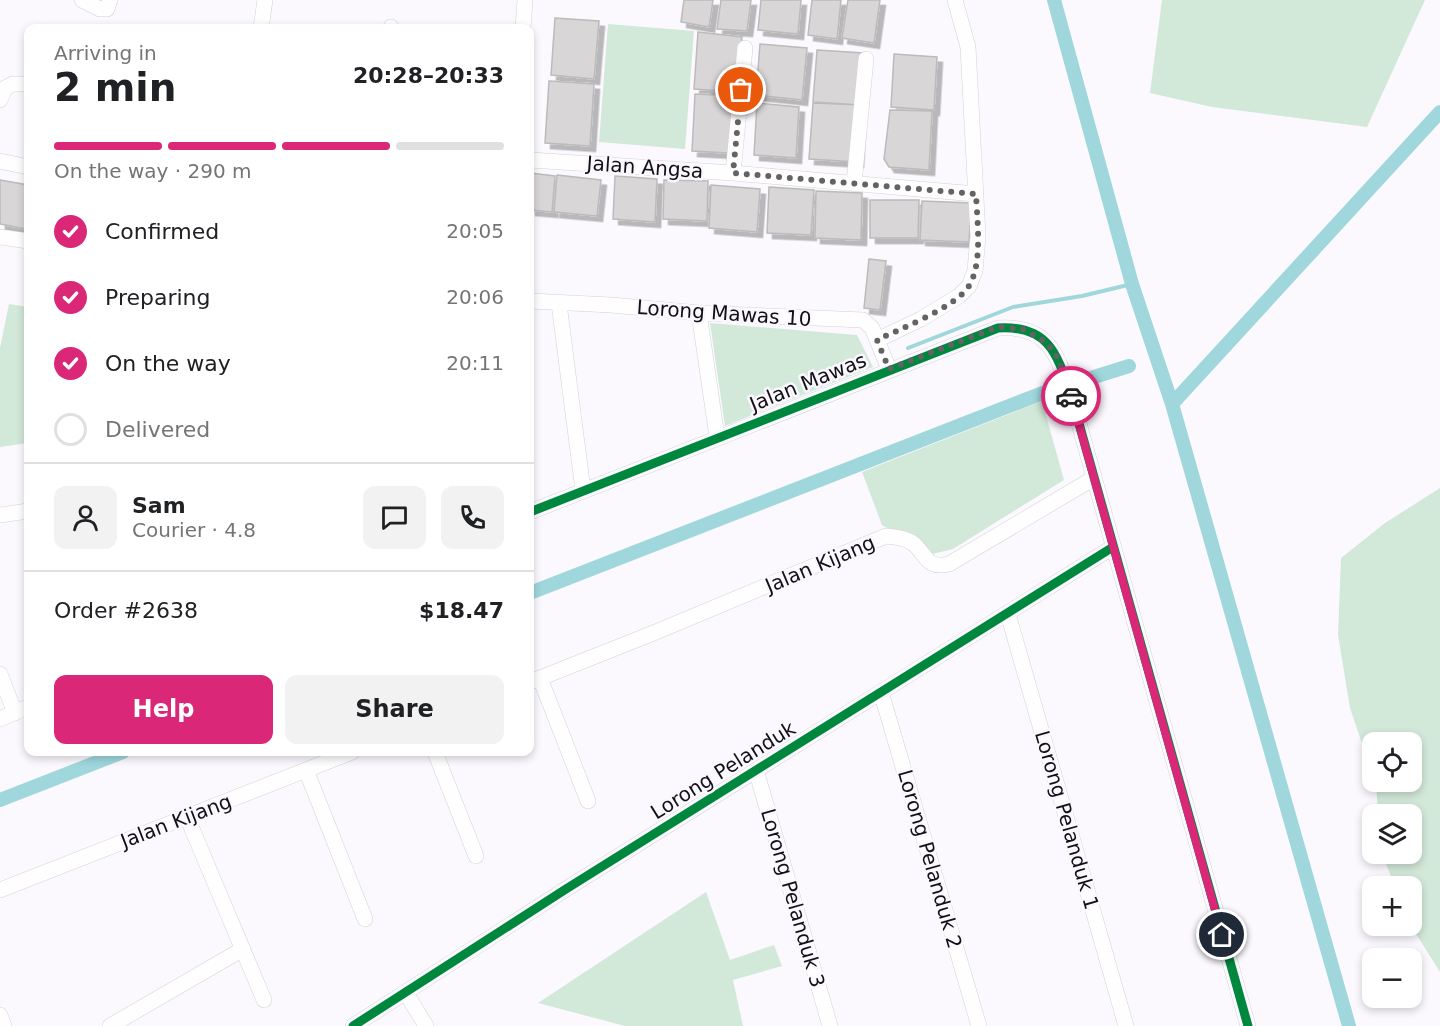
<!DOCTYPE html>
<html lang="en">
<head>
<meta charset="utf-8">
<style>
	body { margin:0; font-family:"DejaVu Sans",sans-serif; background:#f2f2f2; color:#202124; height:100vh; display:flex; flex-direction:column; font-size:22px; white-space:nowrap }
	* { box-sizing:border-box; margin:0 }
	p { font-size:20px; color:#757577 }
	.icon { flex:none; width:33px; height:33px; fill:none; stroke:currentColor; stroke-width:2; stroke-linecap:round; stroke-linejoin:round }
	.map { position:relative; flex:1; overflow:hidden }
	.panel { position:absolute; left:24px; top:24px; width:510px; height:732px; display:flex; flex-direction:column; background:#fff; border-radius:12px; box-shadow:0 3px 9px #0003 }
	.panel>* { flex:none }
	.buttons { position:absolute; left:1362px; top:732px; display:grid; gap:12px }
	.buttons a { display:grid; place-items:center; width:60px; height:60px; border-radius:12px; background:#fff; box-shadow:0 3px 9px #0003; font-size:30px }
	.pin { position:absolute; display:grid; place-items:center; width:51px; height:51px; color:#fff; margin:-26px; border:3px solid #fff; border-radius:50%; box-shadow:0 2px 6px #0007 }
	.courier { position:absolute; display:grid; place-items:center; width:60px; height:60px; margin:-30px; border:4px solid #db2777; border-radius:50%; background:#fff; color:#222; box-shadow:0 2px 8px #0007 }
	.overview em { font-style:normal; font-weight:700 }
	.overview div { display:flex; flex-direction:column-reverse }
	.overview { display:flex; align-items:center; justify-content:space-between; height:102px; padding:0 30px }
	h1 { font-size:39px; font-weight:700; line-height:45px }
	.bar { display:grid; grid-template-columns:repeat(4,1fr); gap:9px 6px; align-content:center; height:72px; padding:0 30px }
	.bar i { height:8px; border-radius:4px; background:#e0e0e0 }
	.bar .current { background:#db2777 }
	.bar p { grid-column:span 4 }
	.line { display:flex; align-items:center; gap:15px; padding:0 30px; border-top:2px solid #e0e0e0 }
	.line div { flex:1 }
	.round { display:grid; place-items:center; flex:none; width:63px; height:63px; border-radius:12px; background:#f2f2f2 }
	ol { padding:0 30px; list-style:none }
	li { display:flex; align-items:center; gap:18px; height:66px }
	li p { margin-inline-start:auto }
	li .icon { padding:6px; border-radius:50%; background:#db2777; color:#fff; stroke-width:4 }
	li:last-child { color:#757577 }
	li i { width:33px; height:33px; border:3px solid #e0e0e0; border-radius:50% }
	.action { display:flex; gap:12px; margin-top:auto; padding:12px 30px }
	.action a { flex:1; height:69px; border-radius:12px; background:#db2777; color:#fff; font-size:24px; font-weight:700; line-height:69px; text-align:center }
	.action a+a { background:#f2f2f2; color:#202124 }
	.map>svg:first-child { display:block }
</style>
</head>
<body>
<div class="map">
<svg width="1440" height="1026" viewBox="0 0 1440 1026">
	<defs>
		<filter id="shadow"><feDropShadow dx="5.5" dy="5.5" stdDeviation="0" flood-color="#0004"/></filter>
	</defs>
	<rect width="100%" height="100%" fill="#fbf9fd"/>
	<path fill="#d2e8d9" d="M1162,0H1425L1367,127L1212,107L1150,93Z
		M608,24L694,31L685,149L599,142Z
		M9,304L28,307V443L0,447V348Z
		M710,323L857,335L873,367L725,426Z
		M1042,401L1064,480L953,549L924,556L904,538L882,525L862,472Z
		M1440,488V972L1411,926L1412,886H1395L1382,854H1412V814H1378L1376,782H1412V742H1372V773L1350,708L1338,635L1341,558L1385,523Z
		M706,892L730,960L774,945L782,966L733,980L743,1026H625L538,1003Z"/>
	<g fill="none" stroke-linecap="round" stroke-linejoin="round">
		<path stroke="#9fd7dd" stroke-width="4" d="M908,348L1013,307L1082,296L1132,284"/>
		<path stroke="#9fd7dd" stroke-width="14" d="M1054,0L1132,284L1172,404L1349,1026
			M1172,404L1440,112
			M530,593L1040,394L1129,366
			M0,800L123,752"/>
	</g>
	<path fill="#d9d6d7" stroke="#bcbaba" stroke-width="1.5" filter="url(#shadow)" d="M684,0H713L709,27L681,22Z
		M721,0H751L747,31L717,29Z
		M761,0H801L798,34L758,30Z
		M812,0H841L837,39L808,35Z
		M848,0H880L874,43L842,38Z
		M555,18L599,21L594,79L551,75Z
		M698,32L742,37L737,92L694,89Z
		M760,44L807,48L802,100L756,95Z
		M817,50L864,53L861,105L813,102Z
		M894,54L937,57L934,110L891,107Z
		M549,81L594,84L590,146L545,143Z
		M695,94L738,96L728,153L692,151Z
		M757,103L799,107L796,158L754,155Z
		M813,103L861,105L858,162L809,159Z
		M890,110L932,111L929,170L889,167L884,159Z
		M530,173L555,176L552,212L530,210Z
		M557,175L601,180L597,216L554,212Z
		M615,176L657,179L655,222L613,219Z
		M0,180L28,185V214L26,229L0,224Z
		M664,180L708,181L707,221L663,219Z
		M711,185L760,189L757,232L709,228Z
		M769,187L814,190L811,235L767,233Z
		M816,191L862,193L861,240L815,238Z
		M870,200H919L918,238H870Z
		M922,201L971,203L969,242L920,240Z
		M869,259L886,261L880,310L864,308Z"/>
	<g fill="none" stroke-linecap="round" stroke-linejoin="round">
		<defs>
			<path id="minor" d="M82,0L100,9H107L110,0
				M261,28L265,0
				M391,28V27
				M523,28L525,0
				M0,100L5,88L13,84H28
				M530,160L733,173L976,194
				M0,161L28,167
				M733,173L745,48
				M854,183L866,59
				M0,237L28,241
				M530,301L611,305L699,313L863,320L872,328L889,369
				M559,304L583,490
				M699,313L717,437
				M877,340L921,319L959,296L969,286L975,271L978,236L968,47L955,0
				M530,512L998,328C1049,325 1057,354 1071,395L1248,1026
				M0,515L28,511
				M1008,614L1126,1026
				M0,674L15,713
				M540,678L588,801
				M530,682L651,634L886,536C896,537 906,538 914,544C927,556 927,569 949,564L1094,478
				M881,692L979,1026
				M0,719L28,707
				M435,752L476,856
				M306,770L365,919
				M756,770L830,1026
				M187,817L264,1000
				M0,890L352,752
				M406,993L426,1026
				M0,1015L4,1026
				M110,1026L243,949
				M353,1026L566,889L1113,547"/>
		</defs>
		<use href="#minor" stroke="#d3d2d5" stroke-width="16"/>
		<use href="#minor" stroke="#fefeff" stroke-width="15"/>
		<defs>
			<path id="cycleway" d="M530,512L998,328C1049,325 1057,354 1071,395L1248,1026
				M353,1026L566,889L1113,547"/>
		</defs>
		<use href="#cycleway" stroke="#faf7ff" stroke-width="13"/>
		<use href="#cycleway" stroke="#00873e" stroke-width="9"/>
	</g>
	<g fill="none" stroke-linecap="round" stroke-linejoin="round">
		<path stroke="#636265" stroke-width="6" stroke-dasharray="0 10.8" d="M741,90L733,173L976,194C977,220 983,263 969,286C956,307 900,329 877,340L889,369L998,327L1022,329L1041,339L1050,347L1058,358L1071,396"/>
		<path stroke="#db2777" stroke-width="8" d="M1071,396L1222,935"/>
	</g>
	<g text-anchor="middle" stroke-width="5" stroke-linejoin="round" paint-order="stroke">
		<g font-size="20" fill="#111013" stroke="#faf7ff">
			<text transform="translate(645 167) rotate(4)" y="7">Jalan Angsa</text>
			<text transform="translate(724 313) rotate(4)" y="7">Lorong Mawas 10</text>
			<text transform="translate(808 382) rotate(-22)" y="7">Jalan Mawas</text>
			<text transform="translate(820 564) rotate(-23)" y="7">Jalan Kijang</text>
			<text transform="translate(723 770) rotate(-32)" y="7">Lorong Pelanduk</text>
			<text transform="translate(1067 820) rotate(74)" y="7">Lorong Pelanduk 1</text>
			<text transform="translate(176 821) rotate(-21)" y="7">Jalan Kijang</text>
			<text transform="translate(930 859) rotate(74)" y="7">Lorong Pelanduk 2</text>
			<text transform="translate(793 898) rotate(74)" y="7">Lorong Pelanduk 3</text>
		</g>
	</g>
</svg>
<div class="buttons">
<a><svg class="icon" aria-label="locate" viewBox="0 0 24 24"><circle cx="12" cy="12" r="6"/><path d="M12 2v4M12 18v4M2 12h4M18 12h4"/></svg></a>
<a><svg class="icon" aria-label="layers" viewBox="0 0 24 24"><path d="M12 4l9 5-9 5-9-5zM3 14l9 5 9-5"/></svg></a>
<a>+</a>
<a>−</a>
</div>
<div class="pin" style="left:741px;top:90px;background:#ea580c"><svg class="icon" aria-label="bag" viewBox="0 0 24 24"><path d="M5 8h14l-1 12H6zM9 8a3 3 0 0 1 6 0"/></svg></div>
<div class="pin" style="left:1222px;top:935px;background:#1f2937"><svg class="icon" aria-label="home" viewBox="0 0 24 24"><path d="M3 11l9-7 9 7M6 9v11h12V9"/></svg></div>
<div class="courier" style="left:1071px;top:396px"><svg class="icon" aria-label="car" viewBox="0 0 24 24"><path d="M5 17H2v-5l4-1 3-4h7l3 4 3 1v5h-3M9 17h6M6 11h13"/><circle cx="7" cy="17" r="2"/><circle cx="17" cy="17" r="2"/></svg></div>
<section class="panel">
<div class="overview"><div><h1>2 min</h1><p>Arriving in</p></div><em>20:28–20:33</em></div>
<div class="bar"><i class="current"></i><i class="current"></i><i class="current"></i><i></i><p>On the way · 290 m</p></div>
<ol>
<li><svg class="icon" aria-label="check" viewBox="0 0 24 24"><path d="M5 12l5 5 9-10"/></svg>Confirmed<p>20:05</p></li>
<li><svg class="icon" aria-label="check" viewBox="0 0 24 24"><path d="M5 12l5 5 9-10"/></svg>Preparing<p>20:06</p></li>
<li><svg class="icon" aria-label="check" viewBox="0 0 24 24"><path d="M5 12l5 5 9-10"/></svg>On the way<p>20:11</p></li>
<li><i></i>Delivered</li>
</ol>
<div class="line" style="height:108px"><a class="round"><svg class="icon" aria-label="person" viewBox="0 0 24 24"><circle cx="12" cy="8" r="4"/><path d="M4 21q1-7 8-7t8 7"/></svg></a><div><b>Sam</b><p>Courier · 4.8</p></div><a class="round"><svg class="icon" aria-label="chat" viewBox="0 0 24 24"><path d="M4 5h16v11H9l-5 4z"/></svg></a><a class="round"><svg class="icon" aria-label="phone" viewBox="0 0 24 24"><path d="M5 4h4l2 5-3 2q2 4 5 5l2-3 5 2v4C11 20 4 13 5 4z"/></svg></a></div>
<div class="line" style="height:78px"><div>Order #2638</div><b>$18.47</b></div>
<div class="action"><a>Help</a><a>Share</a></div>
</section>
</div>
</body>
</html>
